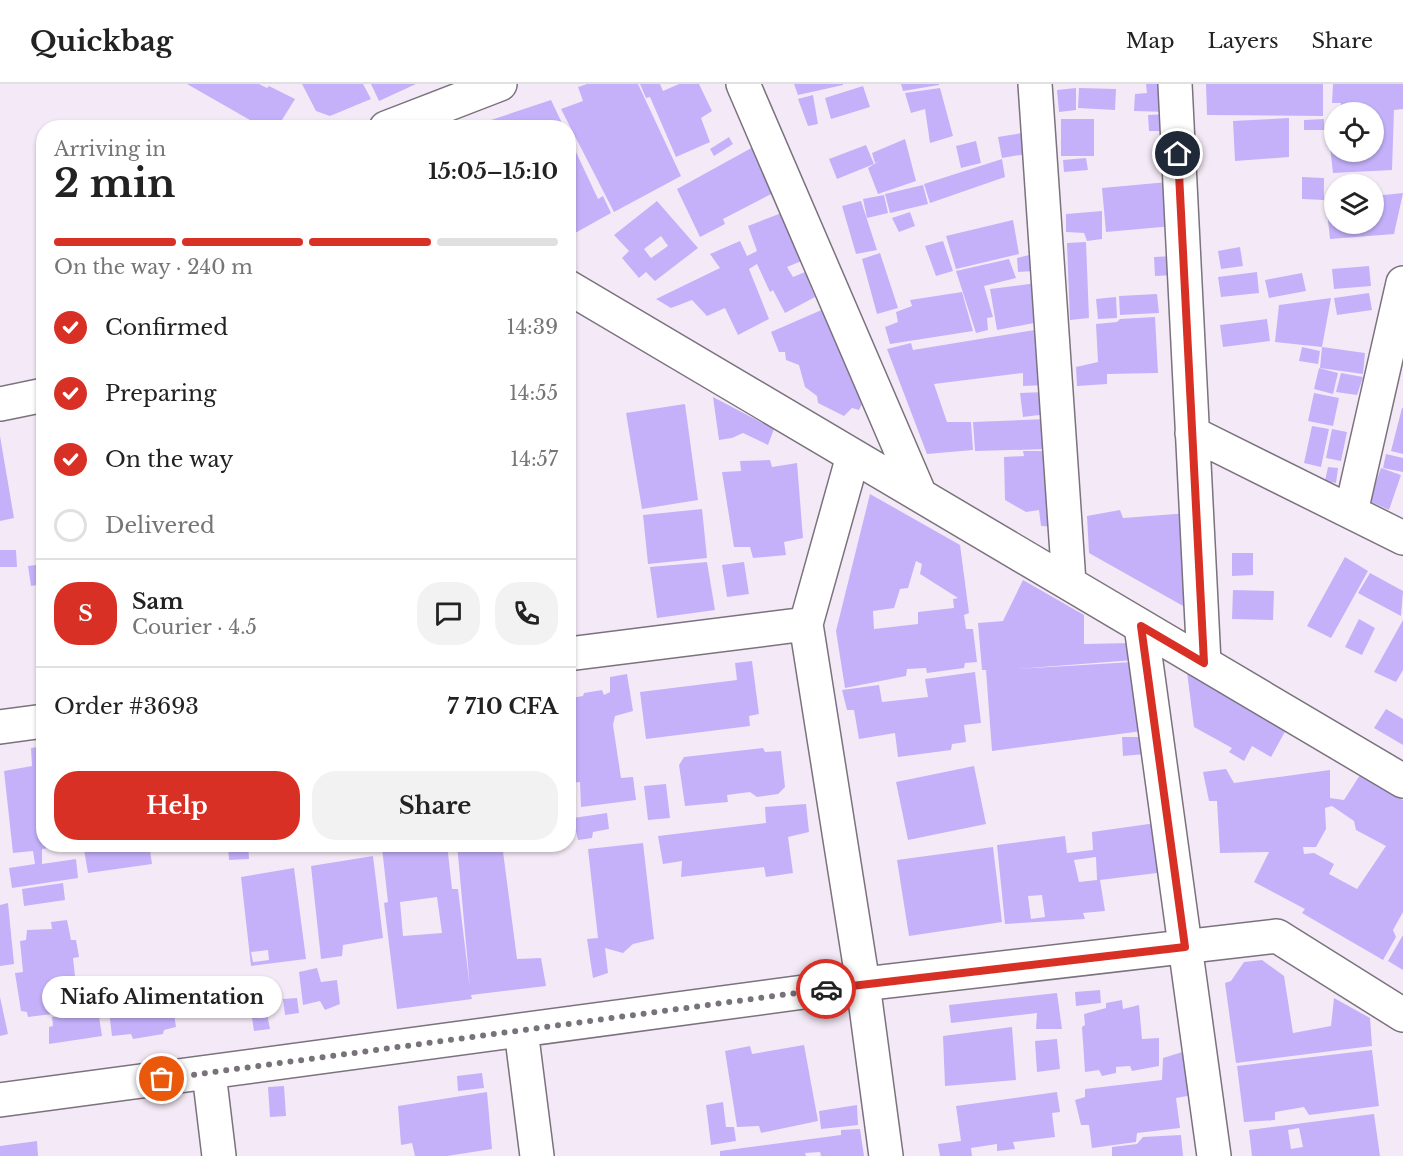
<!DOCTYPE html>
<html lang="en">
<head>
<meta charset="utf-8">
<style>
	body { margin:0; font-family:"Libre Baskerville",serif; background:#f2f2f2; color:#222; height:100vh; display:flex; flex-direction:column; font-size:22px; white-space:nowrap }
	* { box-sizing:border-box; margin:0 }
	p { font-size:20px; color:#767676 }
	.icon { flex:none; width:33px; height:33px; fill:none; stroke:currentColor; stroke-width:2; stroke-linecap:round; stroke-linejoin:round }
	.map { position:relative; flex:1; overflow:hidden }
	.panel { position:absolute; left:36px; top:36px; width:540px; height:732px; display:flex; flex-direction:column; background:#fff; border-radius:24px; box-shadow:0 2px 4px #0004 }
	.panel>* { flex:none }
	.buttons { position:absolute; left:1324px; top:18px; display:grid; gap:12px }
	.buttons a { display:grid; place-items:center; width:60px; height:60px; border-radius:50%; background:#fff; box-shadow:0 2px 4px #0004; font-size:30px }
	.pin { position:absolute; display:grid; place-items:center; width:51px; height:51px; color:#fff; margin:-26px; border:3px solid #fff; border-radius:50%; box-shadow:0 2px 6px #0007 }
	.courier { position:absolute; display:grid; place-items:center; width:60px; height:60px; margin:-30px; border:4px solid #d93025; border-radius:50%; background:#fff; color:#222; box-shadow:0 2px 8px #0007 }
	.bubble { position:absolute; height:42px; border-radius:21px; background:#fff; box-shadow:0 2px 4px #0004; font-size:20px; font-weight:700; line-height:42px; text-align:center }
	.headline em { font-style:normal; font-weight:700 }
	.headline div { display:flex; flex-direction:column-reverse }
	.headline { display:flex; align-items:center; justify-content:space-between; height:102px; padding:0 18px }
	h1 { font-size:39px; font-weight:700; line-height:45px }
	.bar { display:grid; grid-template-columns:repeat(4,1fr); gap:9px 6px; align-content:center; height:72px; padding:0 18px }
	.bar i { height:8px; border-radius:4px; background:#e0e0e0 }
	.bar .on { background:#d93025 }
	.bar p { grid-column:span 4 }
	.line { display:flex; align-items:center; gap:15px; padding:0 18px; border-top:2px solid #e0e0e0 }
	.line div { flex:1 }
	.round { display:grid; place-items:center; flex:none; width:63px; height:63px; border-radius:24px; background:#f2f2f2 }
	ol { padding:0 18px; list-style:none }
	li { display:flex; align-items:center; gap:18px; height:66px }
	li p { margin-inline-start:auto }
	li .icon { padding:6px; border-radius:50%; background:#d93025; color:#fff; stroke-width:4 }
	li:last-child { color:#767676 }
	li i { width:33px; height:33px; border:3px solid #e0e0e0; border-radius:50% }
	.primary-button { display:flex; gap:12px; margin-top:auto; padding:12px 18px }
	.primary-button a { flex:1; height:69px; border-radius:24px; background:#d93025; color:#fff; font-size:24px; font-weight:700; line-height:69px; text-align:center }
	.primary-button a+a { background:#f2f2f2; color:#222 }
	header { display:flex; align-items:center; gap:36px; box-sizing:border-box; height:84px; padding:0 30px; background:#fff; border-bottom:2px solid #e0e0e0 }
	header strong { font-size:28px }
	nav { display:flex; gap:33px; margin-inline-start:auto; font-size:21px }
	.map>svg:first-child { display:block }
</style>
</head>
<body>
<header>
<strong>Quickbag</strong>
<nav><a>Map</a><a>Layers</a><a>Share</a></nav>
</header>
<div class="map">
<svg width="1403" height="1072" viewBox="0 0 1403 1072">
	<rect width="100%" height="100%" fill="#f4eaf7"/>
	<path fill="#c4b1fa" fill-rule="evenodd" d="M187,0H259L267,4L269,2L295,15L277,44H264Z
		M302,0H363L371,15L330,32L316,27Z
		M371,0H416L379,17Z
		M587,0H638L681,92L614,128L561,25L583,17L578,3Z
		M640,0H660L663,7L679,0H699L712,27L701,34L710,58L676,73L650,13L646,14Z
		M794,0H843V1L798,11Z
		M901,0H939V1L903,7Z
		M1146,0H1168L1169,28L1134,27L1135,10L1147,9Z
		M1206,0H1323V32L1207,31Z
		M1333,0H1403V25L1394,26L1392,86L1333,89L1327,35L1335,32V68H1374V28H1340L1341,19H1332Z
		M863,2L870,23L831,35L825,14Z
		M940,4L953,52L930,59L925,25L911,29L905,9Z
		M1076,4V26L1059,28L1057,6Z
		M1079,4L1116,5L1115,26L1078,24Z
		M813,11L818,40L808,42L798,15Z
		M551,16L562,39L550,44H467Z
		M1167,30L1168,47H1149L1148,31Z
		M1289,34V73L1235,77L1233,37Z
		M1061,35H1094V72H1061Z
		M1324,35V46H1304V36Z
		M1028,48L1032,69L1002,74L998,53Z
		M568,51L598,115L603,112L611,129L568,153Z
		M729,53L733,60L714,72L710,65Z
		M905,55L916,97L878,110L868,84L879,77L875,79L872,69Z
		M976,57L981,79L961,84L956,62Z
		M866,61L874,80L837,95L829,75Z
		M755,62L775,108L723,135L725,140L700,153L677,105Z
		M1086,74L1088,86L1064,88L1063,76Z
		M1002,75L1005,93L930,119L924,100Z
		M1302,93L1324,94V116L1302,115Z
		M1168,98L1173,142L1106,148L1102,104Z
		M923,101L928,120L890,129L885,110Z
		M1403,109L1394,150L1330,155L1326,117L1335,116V140H1374V112Z
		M884,111L888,129L867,134L863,115Z
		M657,117L698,164L655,197L646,188L639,194L622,174L629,167L614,151ZM661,152L668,162L651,174L644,165Z
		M861,117L877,166L856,170L842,122Z
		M1102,127V155L1087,157L1084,149L1066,148V130Z
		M784,128L818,191L808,196L815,213L785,229L773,206L770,208L757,180L749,185L769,235L738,251L725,224L707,232L692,216L671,224L656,215L720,184L710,170L740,157L747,172L757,167L748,142ZM804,176L810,186L793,193L787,183Z
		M910,128L915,142L899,148L892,134Z
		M1013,136L1019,170L956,185L946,152Z
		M943,157L953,187L936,192L925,162Z
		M1086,158L1089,234L1070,236L1067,159Z
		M1240,163L1243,182L1221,185L1218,167Z
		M880,169L898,224L877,230L862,175Z
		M1033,170L1035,187L1018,188L1017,174Z
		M1173,172L1175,191L1155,192L1154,173Z
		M1009,175L1016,194L984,202L993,233L987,234L988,246L976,249L956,187Z
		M1369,182L1371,202L1334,205L1332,185Z
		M1257,188L1259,209L1221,213L1218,193Z
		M1302,189L1306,207L1269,214L1265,196Z
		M1037,199L1039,238L997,246L990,205Z
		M962,208L973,247L890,260L885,243L898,238L896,228L912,222L910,216Z
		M1369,209L1372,226L1337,231L1334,214Z
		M1157,210L1159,229L1120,231L1119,212Z
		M1116,213L1117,234L1098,235L1096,215Z
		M1331,214L1322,263L1275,258L1279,221Z
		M833,221L869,306L859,326L852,324L844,332L818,319L817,312L805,303L799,281L786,276L785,268H779L771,248Z
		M1155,233L1158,289L1107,290V300L1077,302L1076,283L1098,278L1096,240L1117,238L1120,235Z
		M1267,235L1270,257L1223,263L1220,241Z
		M1041,245L1047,301L1023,302V289L934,300L947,338H971L973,366L927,370L887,265L911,259L913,266Z
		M1302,263L1320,267L1318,280L1299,277Z
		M1322,263L1365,269L1363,290L1320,284Z
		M1319,284L1338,289L1333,310L1314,305Z
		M1341,289L1363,293L1357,311L1336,308Z
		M1045,308L1047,330L1023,333L1020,309Z
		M1314,309L1339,314L1333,342L1308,337Z
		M713,313L774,345L768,361L743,349L732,354L719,356Z
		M685,320L698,416L642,425L626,329Z
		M1402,324H1403V370L1391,367Z
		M1047,335L1048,365L975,367L973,338Z
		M1312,342L1329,345L1321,383L1304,379Z
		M1332,345L1347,348L1341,377L1326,374Z
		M0,352L14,434L0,437Z
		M1023,367H1050L1057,443L1041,442L1039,426L1026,428L1005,416L1004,373L1024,372Z
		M1386,370L1403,374V388L1383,384Z
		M770,376L772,383L797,379L803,454L784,458L786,471L753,474L750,463H734L722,388L741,387L740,377Z
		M1328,383L1338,384L1336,399L1325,397Z
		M1381,384L1401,391L1389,426L1369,417Z
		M870,410L960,461L969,529L964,531L966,545H973L977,578L965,579L964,584L927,589L926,584L907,585L906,592L845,604L836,547ZM916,477L922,480L920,490L958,514L953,515L954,524L918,528V540L874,545L873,527L894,524L900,505L908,504Z
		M702,425L707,474L648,480L643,431Z
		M1120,426L1123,434L1189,429L1192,527L1089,469L1087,432Z
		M0,466H16L17,483H0Z
		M1232,469H1253V491L1232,492Z
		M1345,473L1368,487L1331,554L1307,542Z
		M707,478L715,526L657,534L650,483Z
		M744,478L749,510L727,513L722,481Z
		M44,480V500L31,502L28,482Z
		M1370,489L1403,507L1401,532L1358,509Z
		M1023,496L1084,531V560L1131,559L1134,576L1016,585L1133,578L1142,647L992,667L986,586H982L978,539L1003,537Z
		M1233,506L1274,507L1273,536L1232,535Z
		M1359,535L1375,544L1362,571L1345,563Z
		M1403,536V586L1396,598L1374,588Z
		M752,577L759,630L749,632L750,642L646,655L640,608L737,596L735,579Z
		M975,588L981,639L964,641L966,658L952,660L951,666L898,673L895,649L859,655L854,626H847L842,606L879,601L882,618L928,613L925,595Z
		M1187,588L1287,644L1271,673L1252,662L1244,677L1229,668L1232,664L1194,643Z
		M627,590L633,627L615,632L613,641L621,694L633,693L636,716L581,723L580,698L569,699L568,692V649L573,647L574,642H568V621H571V614L583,612L584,609L602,606L604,611L610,608V593Z
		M1386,625L1403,635V661L1374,644Z
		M1122,653H1143L1145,670L1123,672Z
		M44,662V760L63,762L42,765V780L76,775L78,794L12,804L9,784L35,780L33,767L13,769L4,687L32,682L31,664Z
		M763,664L765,668L781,667L785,703L778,710L757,713L750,708L727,711L728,718L685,722L679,681L684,673Z
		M974,682L986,740L908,756L896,698Z
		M1226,685L1234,699L1330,686V714L1344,716L1360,691L1403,716V828L1393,846L1396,853L1383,876L1302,829L1305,825L1254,798L1269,768L1220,769L1217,717H1209L1203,688ZM1332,722L1354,737L1356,746L1386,762L1357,805L1329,790L1334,780L1314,769L1304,770L1303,763H1316L1326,745L1325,724Z
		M666,700L670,734L648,736L644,702Z
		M806,720L809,748L788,753L793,789L766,793L764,783L681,793L682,777L663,780L658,752L766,739L765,723Z
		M607,729L609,745L593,748L592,754L578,756L573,734Z
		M1156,739L1165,788L1100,796L1105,827L1083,829L1085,835L1005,840L997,761L1065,752L1067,769L1093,766L1092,748ZM1096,773L1097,796L1079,798L1074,776ZM1042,811L1045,833L1031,835L1028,812Z
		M643,759L654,855L633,860L623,869L605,864L608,889L593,894L587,855L598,854L588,765Z
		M83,760H149L152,780L88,789Z
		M228,760H248L249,775L229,776Z
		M414,760H447L452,805H458L470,904L457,760H502L517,875L541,874L546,902L471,911L472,915L397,925L384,819L388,818L382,764ZM437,813L442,849L403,852L400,818Z
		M993,763L1002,838L909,852L897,776Z
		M373,772L383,854L343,861L342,872L321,875L311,782Z
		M294,784L306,875L251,882L241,793ZM268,866L269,876L253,878L251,868Z
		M63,799L65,816L24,822L22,805Z
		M8,819L14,880L0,882V821Z
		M67,836L71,856H76L79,873L73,874L78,918L59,923L60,929L28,933L27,928L21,927L15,889L23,888L20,857L26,856L27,846L52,845L51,838Z
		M1403,851V886L1388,877Z
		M1262,876L1284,892L1293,949L1331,942L1334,914L1370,934L1372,962L1236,979L1225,899L1231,897L1244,878Z
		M317,884L321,898L337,896L340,920L325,926L320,917L303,921L299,888Z
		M261,899L270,945L254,947L247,901Z
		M156,901L159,907L170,905L176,943L164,946L163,950L133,955L131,950L112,952L108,919L127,917L128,906Z
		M1100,906L1101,919L1076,922L1075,908Z
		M1057,909L1062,945H1036L1037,929L951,939L949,921Z
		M0,913L8,950L0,952Z
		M297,914L299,929L285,931L283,915Z
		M1122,916L1123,925L1139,921L1142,955L1159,954V982L1132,987L1130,982L1116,983V989L1102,992L1099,986L1085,988L1082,943L1085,941L1084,930L1106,924V919Z
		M98,926L102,952L49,960V943L53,942L52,933Z
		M1012,943L1016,996L945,1002L943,952Z
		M1057,955L1060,985L1037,988L1035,957Z
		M804,961L818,1037L761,1049L759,1042L737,1043L725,967L750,962L752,970Z
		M1189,966L1193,1011L1176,1014L1180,1044L1137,1049L1136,1058L1092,1064L1089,1041H1081L1075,1016L1085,1013V1005L1162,996L1163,974Z
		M1372,966L1379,1022L1309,1031L1304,1023L1275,1028V1036L1244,1038L1237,982Z
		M482,989L484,1004L458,1007L457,992Z
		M284,1002L286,1032L270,1033L268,1003Z
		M487,1008L492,1065L447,1072H415L412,1059L401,1061L398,1022Z
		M1057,1008L1060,1028L1052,1029L1055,1053L1013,1058L1015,1065L997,1067V1060L971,1064L972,1072H940L938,1060L961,1057L956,1022Z
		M723,1018L726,1043H734L736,1057L711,1061L706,1021Z
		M857,1021L858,1041L821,1045L819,1027Z
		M1374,1030L1380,1072H1252L1249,1046ZM1299,1044L1303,1063L1291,1065L1288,1046Z
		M860,1045L864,1072H821L820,1068L805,1069L806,1072H720V1067L841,1051V1046Z
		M1181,1051L1183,1072H1112V1063L1137,1060L1143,1053Z
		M37,1057L38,1072H0V1062Z"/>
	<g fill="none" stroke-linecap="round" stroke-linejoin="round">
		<defs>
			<path id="street" d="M743,0L920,411
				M1035,0L1069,499
				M1175,0L1204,579
				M386,44L500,0
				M568,203L1403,697
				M0,320L44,311
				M1192,349L1403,454
				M853,372L806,540L863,900L886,1072
				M1351,428L1403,199
				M1141,542L1214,1072
				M568,570L806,540
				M0,643L44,637
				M521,946L537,1072
				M209,989L219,1072
				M0,1016L863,900L1277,852L1403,931"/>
		</defs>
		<use href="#street" stroke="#7b727d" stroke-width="36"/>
		<use href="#street" stroke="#fff" stroke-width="33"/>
	</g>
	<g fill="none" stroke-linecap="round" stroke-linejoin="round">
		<path stroke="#78727a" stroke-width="6" stroke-dasharray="0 10.8" d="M162,995L826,905"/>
		<path stroke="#d93025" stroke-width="8" d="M826,905L1185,863L1141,542L1204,579L1178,70"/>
	</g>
</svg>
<div class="buttons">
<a><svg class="icon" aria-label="locate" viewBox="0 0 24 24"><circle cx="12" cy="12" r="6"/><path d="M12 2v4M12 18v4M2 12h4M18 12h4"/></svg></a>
<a><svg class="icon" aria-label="layers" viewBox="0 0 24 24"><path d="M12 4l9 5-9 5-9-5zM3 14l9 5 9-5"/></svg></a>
</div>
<div class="pin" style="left:162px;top:995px;background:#ea580c"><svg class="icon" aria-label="bag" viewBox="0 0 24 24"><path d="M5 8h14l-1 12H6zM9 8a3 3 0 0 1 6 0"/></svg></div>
<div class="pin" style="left:1178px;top:70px;background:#1f2937"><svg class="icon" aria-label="home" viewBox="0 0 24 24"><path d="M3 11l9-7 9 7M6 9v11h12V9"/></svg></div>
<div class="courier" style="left:826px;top:905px"><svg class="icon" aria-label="car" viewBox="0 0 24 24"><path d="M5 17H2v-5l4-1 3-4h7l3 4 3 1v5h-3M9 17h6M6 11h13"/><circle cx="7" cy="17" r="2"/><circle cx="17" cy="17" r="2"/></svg></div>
<div class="bubble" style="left:42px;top:892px;width:240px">Niafo Alimentation</div>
<section class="panel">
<div class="headline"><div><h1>2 min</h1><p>Arriving in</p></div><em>15:05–15:10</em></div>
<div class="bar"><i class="on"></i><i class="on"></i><i class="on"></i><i></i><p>On the way · 240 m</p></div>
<ol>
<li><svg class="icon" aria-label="check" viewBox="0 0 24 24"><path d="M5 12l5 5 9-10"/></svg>Confirmed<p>14:39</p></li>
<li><svg class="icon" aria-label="check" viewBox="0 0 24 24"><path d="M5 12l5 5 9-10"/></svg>Preparing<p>14:55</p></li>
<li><svg class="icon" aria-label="check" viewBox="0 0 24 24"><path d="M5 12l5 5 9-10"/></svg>On the way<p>14:57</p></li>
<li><i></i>Delivered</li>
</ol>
<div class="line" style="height:108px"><b class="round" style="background:#d93025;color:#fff">S</b><div><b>Sam</b><p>Courier · 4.5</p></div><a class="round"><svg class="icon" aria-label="chat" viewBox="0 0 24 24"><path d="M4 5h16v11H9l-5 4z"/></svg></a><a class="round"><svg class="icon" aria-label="phone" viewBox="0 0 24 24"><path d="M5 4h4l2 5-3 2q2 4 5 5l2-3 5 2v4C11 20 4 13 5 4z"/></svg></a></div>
<div class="line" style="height:78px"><div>Order #3693</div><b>7 710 CFA</b></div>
<div class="primary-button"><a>Help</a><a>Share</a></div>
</section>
</div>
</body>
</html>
